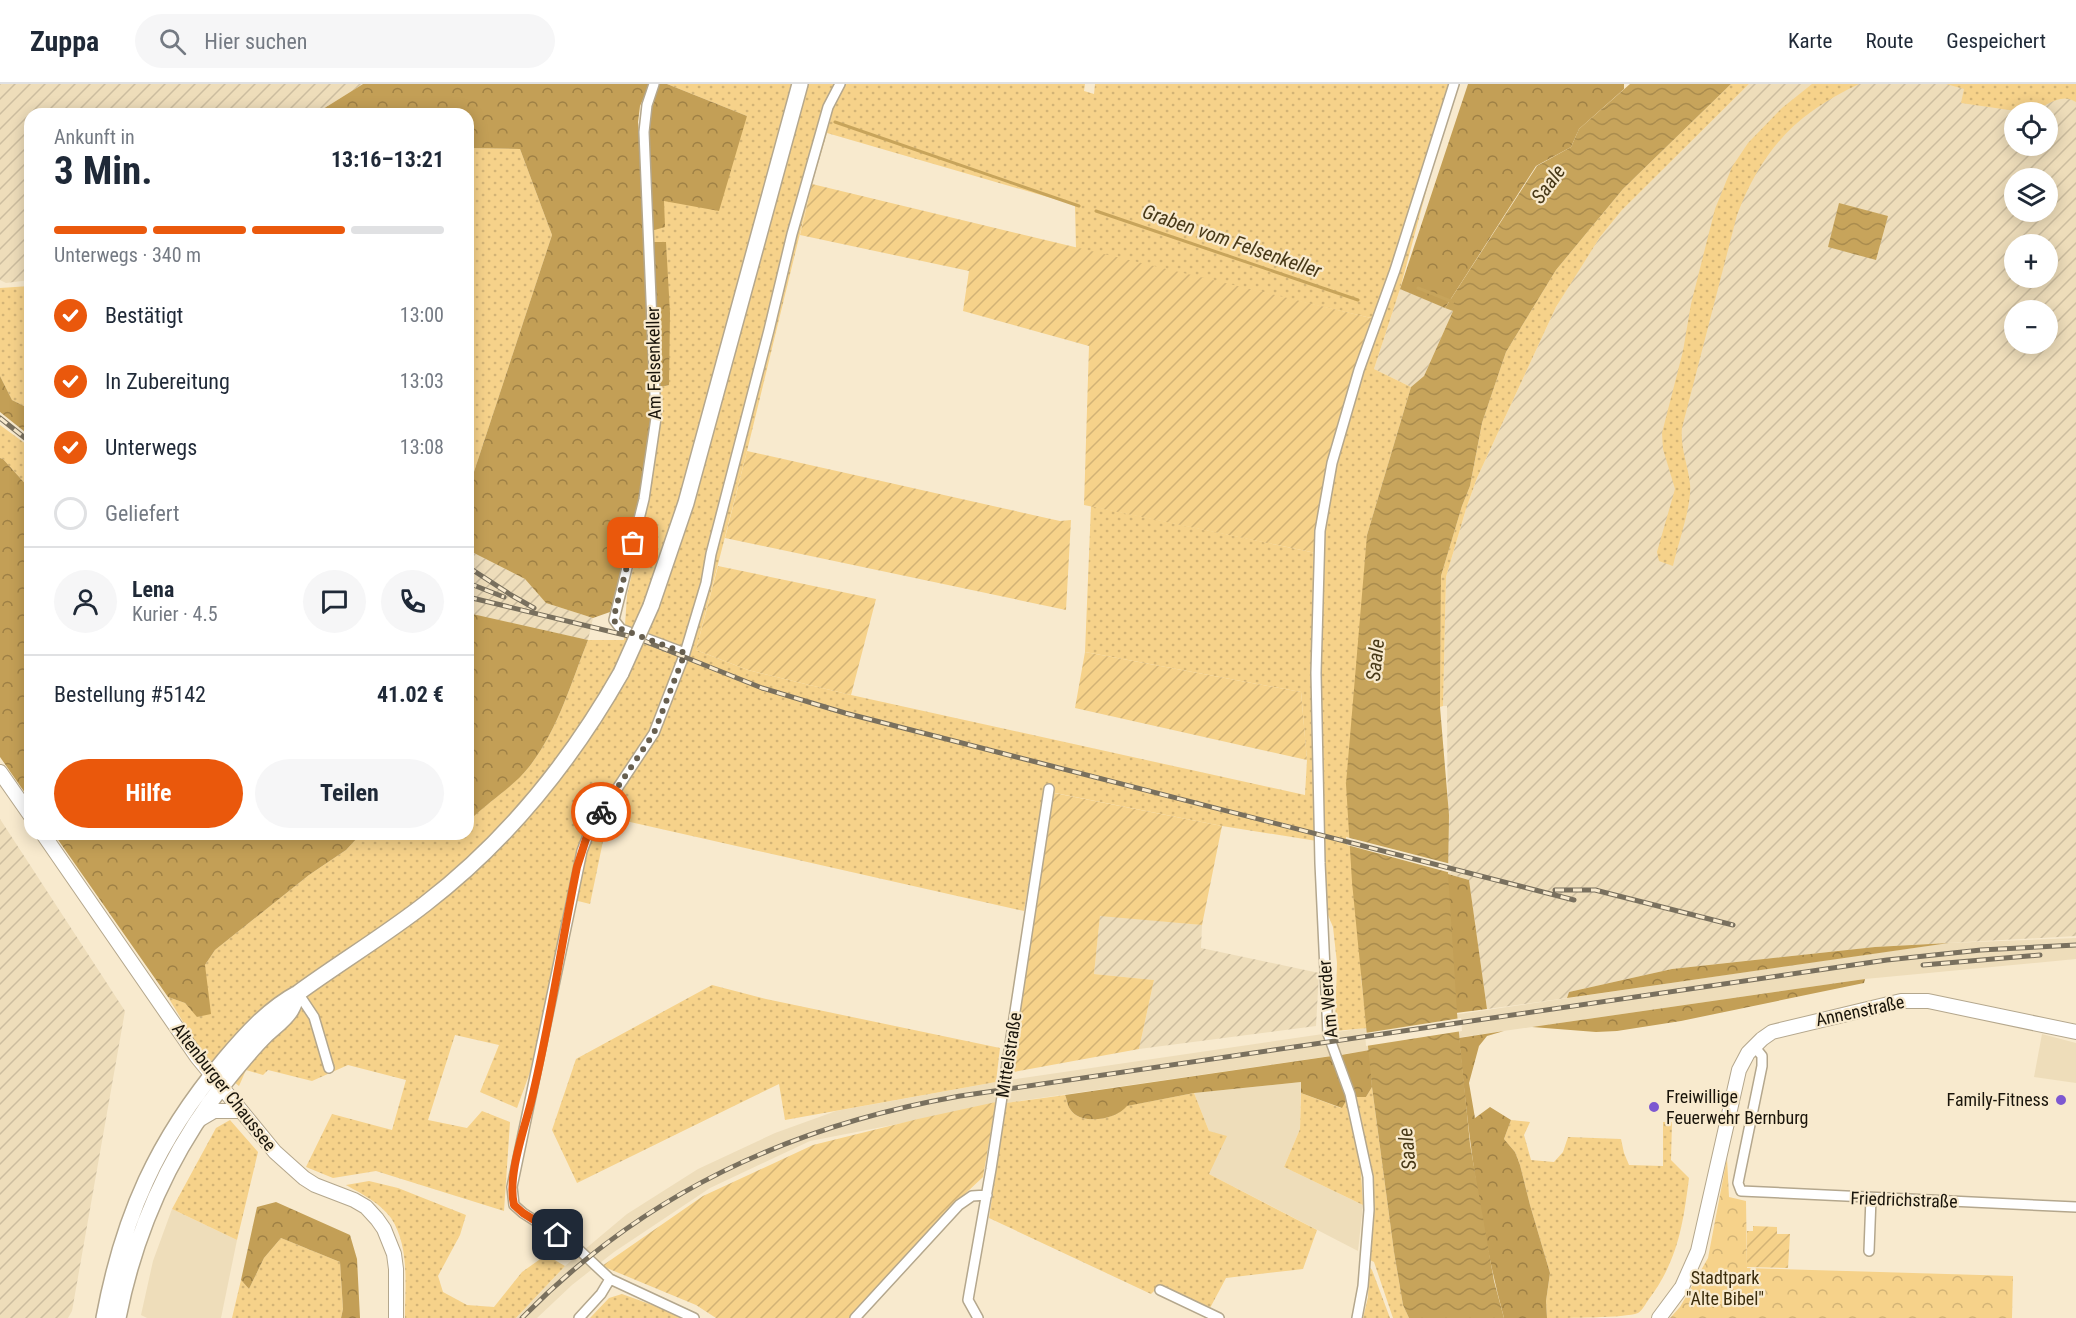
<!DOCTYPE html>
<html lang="de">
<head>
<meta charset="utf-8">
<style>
	body { margin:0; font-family:"Roboto Condensed",sans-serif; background:#f6f6f7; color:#1f2937; height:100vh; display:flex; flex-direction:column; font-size:22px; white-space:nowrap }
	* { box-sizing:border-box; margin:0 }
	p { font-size:20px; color:#747a83 }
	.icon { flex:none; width:33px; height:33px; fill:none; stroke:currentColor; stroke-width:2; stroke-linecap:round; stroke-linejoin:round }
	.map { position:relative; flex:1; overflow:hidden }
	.panel { position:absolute; left:24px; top:24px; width:450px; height:732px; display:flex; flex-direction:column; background:#fff; border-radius:18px; box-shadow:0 3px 15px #0003 }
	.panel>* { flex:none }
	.fabs { position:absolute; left:2004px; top:18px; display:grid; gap:12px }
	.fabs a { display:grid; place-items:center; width:54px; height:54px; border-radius:50%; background:#fff; box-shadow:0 3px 15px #0003; font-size:30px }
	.pin { position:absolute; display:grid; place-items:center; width:51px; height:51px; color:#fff; margin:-26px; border-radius:12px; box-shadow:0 3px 9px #0006 }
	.courier { position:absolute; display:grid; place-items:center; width:60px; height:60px; margin:-30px; border:4px solid #ea580c; border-radius:50%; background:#fff; color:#222; box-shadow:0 2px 8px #0007 }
	.overview em { font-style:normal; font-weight:700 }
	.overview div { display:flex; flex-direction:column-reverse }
	.overview { display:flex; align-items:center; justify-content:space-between; height:102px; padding:0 30px }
	h1 { font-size:39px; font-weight:700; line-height:45px }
	.bar { display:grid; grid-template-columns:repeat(4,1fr); gap:9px 6px; align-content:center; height:72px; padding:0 30px }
	.bar i { height:8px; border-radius:4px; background:#e0e1e3 }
	.bar .selected { background:#ea580c }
	.bar p { grid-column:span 4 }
	.line { display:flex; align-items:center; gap:15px; padding:0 30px; border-top:2px solid #e0e1e3 }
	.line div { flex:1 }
	.round { display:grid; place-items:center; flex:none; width:63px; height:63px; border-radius:32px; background:#f6f6f7 }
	ol { padding:0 30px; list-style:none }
	li { display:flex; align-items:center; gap:18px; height:66px }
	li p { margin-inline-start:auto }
	li .icon { padding:6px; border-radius:50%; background:#ea580c; color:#fff; stroke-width:4 }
	li:last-child { color:#747a83 }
	li i { width:33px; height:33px; border:3px solid #e0e1e3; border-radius:50% }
	.cta { display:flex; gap:12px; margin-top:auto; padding:12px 30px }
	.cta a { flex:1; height:69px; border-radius:36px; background:#ea580c; color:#fff; font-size:24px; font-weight:700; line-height:69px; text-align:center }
	.cta a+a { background:#f6f6f7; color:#1f2937 }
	header { display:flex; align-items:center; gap:36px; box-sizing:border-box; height:84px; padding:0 30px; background:#fff; border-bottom:2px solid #e0e1e3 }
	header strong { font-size:28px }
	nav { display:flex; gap:33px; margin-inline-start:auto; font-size:21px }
	.search { width:420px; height:54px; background:#f6f6f7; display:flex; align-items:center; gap:15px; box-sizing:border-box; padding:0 21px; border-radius:33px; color:#747a83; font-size:22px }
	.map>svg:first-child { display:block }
</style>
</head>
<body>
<header>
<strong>Zuppa</strong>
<div class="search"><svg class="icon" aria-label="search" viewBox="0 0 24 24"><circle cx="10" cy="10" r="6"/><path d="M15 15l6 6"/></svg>Hier suchen</div>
<nav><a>Karte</a><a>Route</a><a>Gespeichert</a></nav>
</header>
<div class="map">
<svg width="2076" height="1234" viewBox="0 0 2076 1234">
	<defs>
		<pattern id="industrial-furrows" width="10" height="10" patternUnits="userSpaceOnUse" patternTransform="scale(1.5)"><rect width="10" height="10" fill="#eeddba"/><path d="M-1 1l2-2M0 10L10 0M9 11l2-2" fill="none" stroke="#ccbd9f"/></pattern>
		<pattern id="grass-dots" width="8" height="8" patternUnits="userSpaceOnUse" patternTransform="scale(1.5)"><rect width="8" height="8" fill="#f6d28a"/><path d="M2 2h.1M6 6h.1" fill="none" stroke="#d2b376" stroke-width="1.8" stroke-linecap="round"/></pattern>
		<pattern id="forest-crowns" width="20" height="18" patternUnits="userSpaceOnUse" patternTransform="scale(1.5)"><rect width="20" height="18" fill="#c39f56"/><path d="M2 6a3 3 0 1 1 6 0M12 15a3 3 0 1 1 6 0" fill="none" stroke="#9e8045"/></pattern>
		<pattern id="park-crowns" width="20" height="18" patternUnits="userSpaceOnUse" patternTransform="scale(1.5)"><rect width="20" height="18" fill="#f6d28a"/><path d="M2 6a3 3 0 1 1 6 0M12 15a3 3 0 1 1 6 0" fill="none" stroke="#d2b376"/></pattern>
		<pattern id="garden-furrows" width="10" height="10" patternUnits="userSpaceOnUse" patternTransform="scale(1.5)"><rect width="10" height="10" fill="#f6d28a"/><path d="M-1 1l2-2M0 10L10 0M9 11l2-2" fill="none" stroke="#d2b376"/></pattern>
		<pattern id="water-waves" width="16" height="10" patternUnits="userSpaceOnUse" patternTransform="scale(1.5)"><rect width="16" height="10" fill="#c7a45b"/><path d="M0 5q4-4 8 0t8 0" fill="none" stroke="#aa8c4e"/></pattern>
	</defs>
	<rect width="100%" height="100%" fill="#f8eace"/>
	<path fill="#eeddba" d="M2076,854V875L1865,895L1532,943L1006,1019L810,1057L710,1104L614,1168L572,1201L537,1234H516L565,1182L627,1130L698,1085L775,1049L836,1027L996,998L1862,871L1949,859Z
		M2042,950L2076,959V999L2034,993Z
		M1301,998L1300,1045L1284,1083L1363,1121L1358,1167L1209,1090V1047L1194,1009Z
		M172,1125L237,1156L221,1234H147L141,1231L153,1177Z"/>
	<path fill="url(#industrial-furrows)" fill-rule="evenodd" d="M0,0H363L315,30H30V196L6,199L0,196Z
		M1749,0H2076V852L1875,863L1672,885L1569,908L1567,914L1487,925L1469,796L1448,790L1447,622H1443L1446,493L1466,425L1477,394L1556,223L1582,180L1600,153L1622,126ZM2014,28H2048V62H2014ZM2014,94H2048V128H2014ZM2014,160H2048V194H2014ZM2014,226H2048V260H2014Z
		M1400,205L1453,227L1424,292L1411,303L1374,285Z
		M468,445L474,451L470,467L525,495L546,519L593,534L588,556L468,531Z
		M0,735L125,927L72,1227L68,1234H0Z
		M1100,831L1202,841L1201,864L1319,889L1316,942L1139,965L1154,896L1094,890Z"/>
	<path fill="url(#grass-dots)" fill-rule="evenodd" d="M667,0H1085L1084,7L1094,10L1095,0H1455L1400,205L1374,285L1411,303L1367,451L1361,893L1367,944L1335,947L1337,879L1333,843L1328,831L1323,758L1222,742L1045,707L1024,827L608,733L590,820L566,814L537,969L517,1024L480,1008L499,961L455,951L428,1036L467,1044L482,1027L510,1038L504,1127L376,1087L333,1094L306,1083L332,1030L392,1046L406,996L348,981L312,997L268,986L263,991L246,986L239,1002L206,976L168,913L185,919L198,933L205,891V881L215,866L309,791L346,766L361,750H468V728L473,732C491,717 515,700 529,683C558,646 571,599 588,556H624L627,511L639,459L657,348C665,334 659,318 659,303L669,301L666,159L651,158V147L664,117L747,32ZM827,49L1075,121L1076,165L1371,234L1331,362L1316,469L1091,422L1085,568L1301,608L1307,676L1305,711L851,611L748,586L696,566L747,367L812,100Z
		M1731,0H1749L1622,126L1600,153L1556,223L1477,394L1466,425L1446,493L1443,622L1440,623L1441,492L1462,422L1470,402L1482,339L1506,268L1556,186L1623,105Z
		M1812,0H1859C1795,30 1762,66 1737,131L1682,344C1680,363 1688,381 1690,400C1692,422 1678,459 1673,482L1659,477L1657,468L1675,405L1663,365L1662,349L1683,267L1691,220L1715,125L1732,83L1748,59L1782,24Z
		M1946,0H2076V18C2057,6 2043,29 2023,28L1961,19L1964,5Z
		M468,64L520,65L552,151L468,406Z
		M30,202V325L12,316L0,292V204Z
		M0,341L30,363V405L3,375L0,374Z
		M712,901L766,915L1000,964L996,998L785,1036L779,1000L577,1099L552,1046L576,975Z
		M1372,1003L1394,1168L1403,1221L1409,1234H1393L1374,1178L1370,1176C1373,1116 1370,1072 1355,1013H1366Z
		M1194,1009L1209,1047L1227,1052L1209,1090L1317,1146L1303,1185L1226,1194L1210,1224L1160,1201L1151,1210L989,1134L1006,1019L1065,1011C1067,1015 1067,1021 1070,1025C1080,1042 1116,1036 1126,1022Z
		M1301,1009L1341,1024L1347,1015L1361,1088L1363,1121L1284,1083L1300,1045Z
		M230,1036L258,1068L237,1156L172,1125L216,1044Z
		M1511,1036L1530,1038L1524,1051L1531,1076L1554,1078L1563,1068L1568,1053L1621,1055L1624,1069L1629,1081L1663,1082V1038H1672L1671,1076L1689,1094C1683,1141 1678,1176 1649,1215C1646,1219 1642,1227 1638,1229C1625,1234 1565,1234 1547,1234L1546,1217L1550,1189L1530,1121L1520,1081L1515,1068L1504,1055Z
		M369,1097L398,1104L466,1131L460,1151L438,1192L443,1208L467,1221L494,1223L522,1188L546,1171L565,1182L516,1234H405C405,1202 410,1163 391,1134C380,1119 362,1110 346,1101Z
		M281,1154L340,1178L343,1225L341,1234H232L241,1196L249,1205L264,1174Z
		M1369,1182L1372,1186L1390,1234H1363L1368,1213Z
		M622,1210L677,1230L684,1234H590L609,1214Z"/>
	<path fill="url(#forest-crowns)" d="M363,0H650L640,22L638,38L642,78L653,303L651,339L632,455L610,528L593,534L546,519L525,495L470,467L474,451L468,445V406L552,151L520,65L468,64V30H315Z
		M659,0H667L747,32L719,127L664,117L665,143L651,147C649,99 640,45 659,0Z
		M1468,0H1624V5L1579,45L1571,63L1536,82L1445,224L1400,205Z
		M651,158H666L670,229L669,301L659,303Z
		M0,292L12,316L30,325V352L0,328Z
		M0,374L3,375L30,405V716L0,673Z
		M468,529L588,556C571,599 558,646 529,683C515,701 490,717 473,733L468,728Z
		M54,750H361L346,766L309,791L215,866L205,881L211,930L197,933L185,919L168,913Z
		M1448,790L1469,796L1487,925L1432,932Z
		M1949,859L1567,914L1569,908L1672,885L1875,863Z
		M1865,895L1864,899L1681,937L1617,947L1596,948L1532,943Z
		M1504,947L1487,952L1479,962L1469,999L1475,1034L1490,1023L1511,1036L1504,1055L1515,1068L1520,1081L1530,1121L1550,1189L1546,1217L1547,1234H1504C1479,1142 1468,1048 1459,954Z
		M1370,966L1372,1003L1366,1013H1355L1341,971Z
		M1332,972L1347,1015L1342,1024L1301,1009V998L1194,1009L1127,1022C1116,1036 1080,1042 1070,1025C1067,1021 1067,1015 1065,1011Z
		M276,1118L350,1151L357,1175L360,1234H341L343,1225L340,1178L281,1154L264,1174L249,1205L241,1196L257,1123Z"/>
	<path fill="url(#park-crowns)" d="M1727,1074L1729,1113L1746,1117L1747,1184L2013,1192L2012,1234H1670L1680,1223L1708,1174Z"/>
	<path fill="url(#garden-furrows)" d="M812,100L1371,234L1331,362L1316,469L1084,421L1089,262L963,227L969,187L800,151Z
		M747,367L1060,437L1071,436L1066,526L725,454Z
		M718,482L876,515L851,611L748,586L696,566Z
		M1085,568L1301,608L1307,676L1075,624Z
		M1054,709L1222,742L1202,841L1100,832L1094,890L1154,896L1139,965L1008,989Z
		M996,1018L983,1093L948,1126L850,1234H716L696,1221L602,1182L703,1112L813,1061L918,1035Z
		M1753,1142L1777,1143V1150H1790L1788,1184L1747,1183V1147H1753Z"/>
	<path fill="url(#water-waves)" d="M1630,0H1731L1623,105L1556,186L1506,268L1482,339L1470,402L1462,422L1441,492L1440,623L1449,731L1448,790L1457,929L1470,1060L1494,1197L1504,1234H1409L1403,1221L1394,1168L1372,1003L1352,798L1346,700L1367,451L1411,303L1424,292L1453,227L1445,224L1537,82L1571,63L1579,45Z
		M1839,119L1888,132L1876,176L1828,163Z"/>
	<path fill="#f8eace" d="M1346,753L1451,780V789L1347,761Z
		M1461,934L1462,947L1366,962L1365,949Z"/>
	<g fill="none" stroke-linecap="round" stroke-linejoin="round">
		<path stroke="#c7a45b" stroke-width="3" d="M835,38L1079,122
			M1096,127L1358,216
			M1418,204L1453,218"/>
		<defs>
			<path id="street" d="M654,0L647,21L644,48L656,334L644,415L614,536L621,545L685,569
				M298,909L314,933L329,984
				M1754,962L1762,972V982L1738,1099L1741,1107L2076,1123
				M1869,1167L1871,1114
				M1160,1206L1219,1234
				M579,1234L601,1210L610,1195
				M694,1234L610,1195L576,1163L523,1129L514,1121L512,1103L582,767L591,744L654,649L685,569L706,499L711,470L769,246L792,150L828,23L840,0
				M855,1234L959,1121L972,1112L987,1111
				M978,1234L968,1216L969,1210L991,1085L1049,705
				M1357,1234L1363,1202L1369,1126L1368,1093L1350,1010L1328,950L1320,779L1316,589L1320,447L1332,379L1359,286L1395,186L1454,0"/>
			<path id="secondary" d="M0,688L30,731
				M43,750L197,973L275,1068L304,1094L315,1101L354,1116L366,1123L377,1135L384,1145L394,1170L396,1185V1234
				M197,1037L214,1027H240
				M1659,1234L1682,1203L1698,1167L1739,986L1748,969L1762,955L1772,948L1901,917H1928L2076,948"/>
			<path id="primary" d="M651,522L686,419L800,0
				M104,1234C123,1132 157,1056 224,976C245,951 268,925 298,909C339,879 384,852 425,820C507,757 570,679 621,589
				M118,1234C135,1147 171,1067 226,997C238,982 251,966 265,952C273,944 285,936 291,926C294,921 296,915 298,909"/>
		</defs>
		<use href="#street" stroke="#b4a78d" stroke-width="12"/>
		<use href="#secondary" stroke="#b4a78d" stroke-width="16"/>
		<use href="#primary" stroke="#b4a78d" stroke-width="18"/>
		<use href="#street" stroke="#fff" stroke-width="9"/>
		<use href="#secondary" stroke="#fff" stroke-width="14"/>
		<use href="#primary" stroke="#fff" stroke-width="15"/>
		<defs>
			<path id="rail" d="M0,334L30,358
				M468,483L511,511L534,524
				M468,499L504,513
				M468,513L637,554L762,604L845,629L1574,816
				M1555,806H1595L1733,841
				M1923,881L2040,871
				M522,1234C644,1109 790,1042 960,1012L1887,876L1981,866L2076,861"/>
		</defs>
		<use href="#rail" stroke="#79705e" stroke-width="5"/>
		<use href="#rail" stroke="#f8eace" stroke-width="3" stroke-dasharray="9" stroke-linecap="butt"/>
		<defs>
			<path id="primary-bridge" d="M621,589L651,522"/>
		</defs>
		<use href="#primary-bridge" stroke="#b4a78d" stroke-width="18" stroke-linecap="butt"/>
		<use href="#primary-bridge" stroke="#fff" stroke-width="15"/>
	</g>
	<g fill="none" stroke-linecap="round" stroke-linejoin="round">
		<path stroke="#675f4f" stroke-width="6" stroke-dasharray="0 10.8" d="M601,728L654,649L685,569L621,545L615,539L614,532L633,459"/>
		<path stroke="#ea580c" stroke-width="8" d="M558,1151L523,1129L514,1121C507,1093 524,1046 531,1018C550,941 561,861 577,783L586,755L601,728"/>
	</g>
	<g fill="#7d58d1" stroke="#f8eace" stroke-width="2">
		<circle cx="2061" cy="1016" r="6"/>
		<circle cx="1654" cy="1023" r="6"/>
	</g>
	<g text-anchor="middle" stroke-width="4.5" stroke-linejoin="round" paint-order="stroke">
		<g font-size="18" fill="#19140a" stroke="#f8eace">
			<text transform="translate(654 279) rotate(-91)" y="6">Am Felsenkeller</text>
			<text transform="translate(1328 915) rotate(-95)" y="6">Am Werder</text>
			<text transform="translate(1860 927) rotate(-12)" y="6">Annenstraße</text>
			<text transform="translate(1009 971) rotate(-81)" y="6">Mittelstraße</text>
			<text transform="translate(224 1003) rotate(52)" y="6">Altenburger Chaussee</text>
			<text transform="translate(1904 1116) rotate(2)" y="6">Friedrichstraße</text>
		</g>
		<g font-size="18" fill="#19140a" stroke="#f8eace" text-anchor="start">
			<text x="1666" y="1019">Freiwillige<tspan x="1666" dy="21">Feuerwehr Bernburg</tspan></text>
			<text x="2049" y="1022" text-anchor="end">Family-Fitness</text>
		</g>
		<g font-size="18" fill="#3b2c0b" stroke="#f8eace">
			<text x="1725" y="1200">Stadtpark<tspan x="1725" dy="21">"Alte Bibel"</tspan></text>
		</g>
		<g font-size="20" font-style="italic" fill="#473817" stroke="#f8eace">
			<text transform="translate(1548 100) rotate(-53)" y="7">Saale</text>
			<text transform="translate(1232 157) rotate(19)" y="7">Graben vom Felsenkeller</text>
			<text transform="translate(1375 576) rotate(-84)" y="7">Saale</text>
			<text transform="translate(1407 1065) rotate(-96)" y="7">Saale</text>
		</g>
	</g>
</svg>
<div class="fabs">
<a><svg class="icon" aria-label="locate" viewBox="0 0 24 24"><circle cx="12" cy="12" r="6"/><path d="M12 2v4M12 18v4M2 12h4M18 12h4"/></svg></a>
<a><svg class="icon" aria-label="layers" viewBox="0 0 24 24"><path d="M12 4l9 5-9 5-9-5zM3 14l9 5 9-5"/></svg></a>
<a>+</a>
<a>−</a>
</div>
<div class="pin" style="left:633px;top:459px;background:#ea580c"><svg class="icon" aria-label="bag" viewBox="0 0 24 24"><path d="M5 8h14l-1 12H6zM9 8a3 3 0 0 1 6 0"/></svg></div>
<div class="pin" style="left:558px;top:1151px;background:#1f2937"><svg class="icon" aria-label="home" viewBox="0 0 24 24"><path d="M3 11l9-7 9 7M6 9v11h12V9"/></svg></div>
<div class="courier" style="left:601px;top:728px"><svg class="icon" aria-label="bike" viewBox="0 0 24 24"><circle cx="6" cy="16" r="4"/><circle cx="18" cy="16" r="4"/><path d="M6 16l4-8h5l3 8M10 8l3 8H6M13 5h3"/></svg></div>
<section class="panel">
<div class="overview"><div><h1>3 Min.</h1><p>Ankunft in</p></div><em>13:16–13:21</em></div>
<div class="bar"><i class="selected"></i><i class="selected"></i><i class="selected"></i><i></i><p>Unterwegs · 340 m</p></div>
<ol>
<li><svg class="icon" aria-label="check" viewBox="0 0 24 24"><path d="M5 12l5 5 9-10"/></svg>Bestätigt<p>13:00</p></li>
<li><svg class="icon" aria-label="check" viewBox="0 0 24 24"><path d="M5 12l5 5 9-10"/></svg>In Zubereitung<p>13:03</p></li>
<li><svg class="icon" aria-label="check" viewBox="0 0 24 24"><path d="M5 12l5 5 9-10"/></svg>Unterwegs<p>13:08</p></li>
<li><i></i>Geliefert</li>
</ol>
<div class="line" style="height:108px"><a class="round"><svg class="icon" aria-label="person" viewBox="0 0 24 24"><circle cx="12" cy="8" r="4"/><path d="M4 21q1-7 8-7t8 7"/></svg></a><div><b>Lena</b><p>Kurier · 4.5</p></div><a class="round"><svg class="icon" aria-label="chat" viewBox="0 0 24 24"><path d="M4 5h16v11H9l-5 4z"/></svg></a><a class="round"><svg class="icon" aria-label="phone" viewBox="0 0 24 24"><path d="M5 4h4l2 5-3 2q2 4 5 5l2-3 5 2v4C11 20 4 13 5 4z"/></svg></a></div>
<div class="line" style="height:78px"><div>Bestellung #5142</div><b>41.02 €</b></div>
<div class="cta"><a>Hilfe</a><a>Teilen</a></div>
</section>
</div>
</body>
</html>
